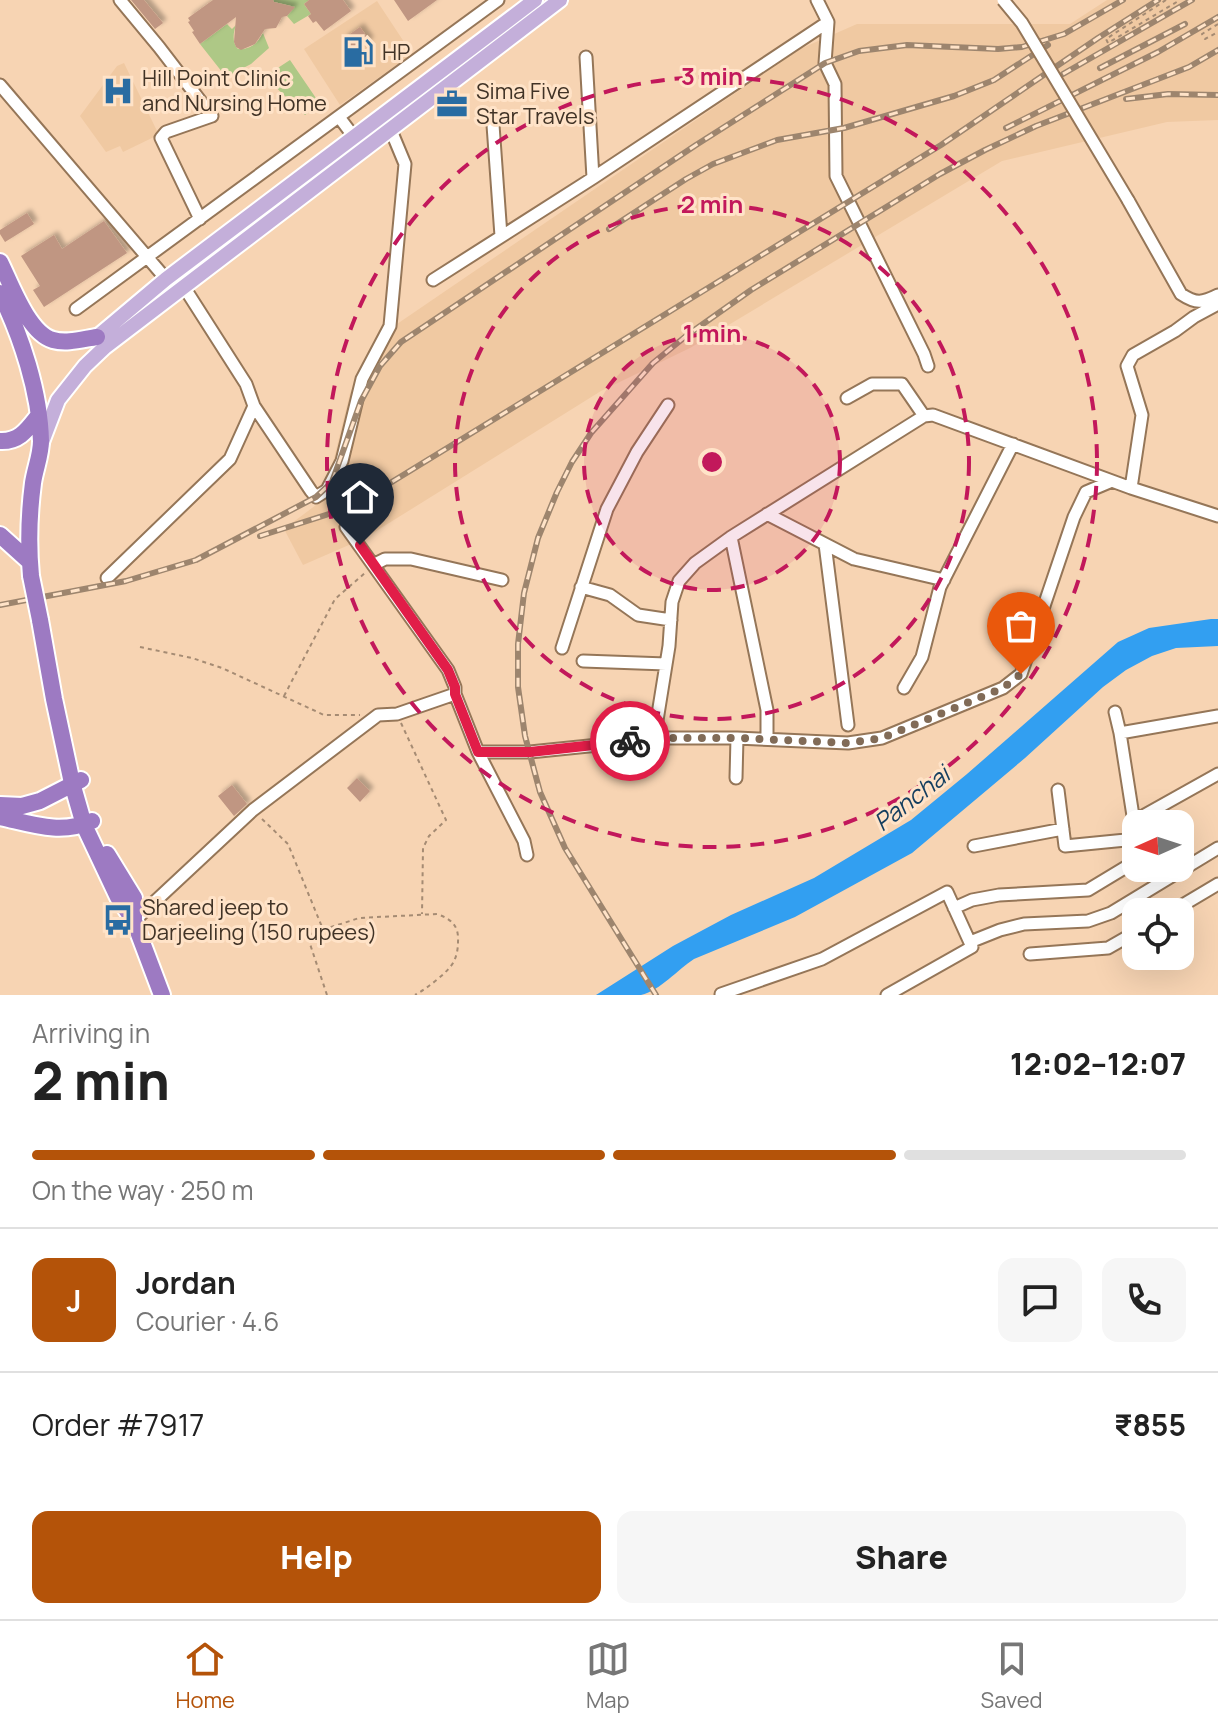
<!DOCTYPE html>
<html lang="en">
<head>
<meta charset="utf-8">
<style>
	body { margin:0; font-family:Manrope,sans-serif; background:#f6f6f6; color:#222; height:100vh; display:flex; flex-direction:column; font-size:30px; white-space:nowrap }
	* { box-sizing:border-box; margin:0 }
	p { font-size:26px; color:#767676 }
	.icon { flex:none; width:44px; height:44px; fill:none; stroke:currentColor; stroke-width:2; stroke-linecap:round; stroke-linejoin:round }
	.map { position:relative; height:995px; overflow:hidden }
	.side { display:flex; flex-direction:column; background:#fff; flex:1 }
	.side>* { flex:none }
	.needle { width:52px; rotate:267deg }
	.buttons { position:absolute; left:1122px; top:810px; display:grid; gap:16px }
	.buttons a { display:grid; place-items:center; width:72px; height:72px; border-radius:16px; background:#fff; box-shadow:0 8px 32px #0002; font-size:40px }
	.pin { position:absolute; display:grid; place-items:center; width:68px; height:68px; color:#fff; margin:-82px -34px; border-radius:50% 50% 50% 0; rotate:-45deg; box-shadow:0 0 8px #0007 }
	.pin .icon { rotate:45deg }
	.courier { position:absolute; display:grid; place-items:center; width:80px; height:80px; margin:-40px; border:6px solid #e11d48; border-radius:50%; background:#fff; color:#222; box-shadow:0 2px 10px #0007 }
	.summary em { font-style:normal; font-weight:800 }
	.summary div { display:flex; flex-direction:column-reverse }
	.summary { display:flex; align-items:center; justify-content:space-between; height:136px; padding:0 32px }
	h1 { font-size:52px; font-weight:800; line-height:60px }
	.bar { display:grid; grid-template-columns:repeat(4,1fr); gap:12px 8px; align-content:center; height:96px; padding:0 32px }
	.bar i { height:10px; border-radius:6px; background:#e0e0e0 }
	.bar .selected { background:#b45309 }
	.bar p { grid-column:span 4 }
	.line { display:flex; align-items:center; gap:20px; padding:0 32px; border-top:2px solid #e0e0e0 }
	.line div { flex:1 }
	.round { display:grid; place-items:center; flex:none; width:84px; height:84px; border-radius:16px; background:#f6f6f6 }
	.action { display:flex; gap:16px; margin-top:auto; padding:16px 32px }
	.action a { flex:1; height:92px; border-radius:16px; background:#b45309; color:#fff; font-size:32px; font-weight:800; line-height:92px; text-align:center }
	.action a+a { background:#f6f6f6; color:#222 }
	.dock { display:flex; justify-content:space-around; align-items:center; height:112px; border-top:2px solid #e0e0e0; background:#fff; font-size:22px; color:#767676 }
	.dock a { display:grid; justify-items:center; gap:4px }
	.dock .selected { color:#b45309 }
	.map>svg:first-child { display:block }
</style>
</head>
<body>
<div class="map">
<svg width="1218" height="995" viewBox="0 0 1218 995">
	<defs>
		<filter id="shadow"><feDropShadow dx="4" dy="-4" stdDeviation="2" flood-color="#0004"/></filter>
	</defs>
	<rect width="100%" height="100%" fill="#f7d4b3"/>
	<path fill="#f0c9a2" d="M1107,0H1218V120L1167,122L1002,161L690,348L601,391L365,538L303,565L284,529L324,499L350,393L378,337L800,49L857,24H1070Z
		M377,1L412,54L340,105L304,49Z
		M124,63L157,131L154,137L123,152L120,146L106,152L80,116L117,66Z"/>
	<path fill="#aec886" d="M273,0H309L304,4L311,14L294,24L287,16L292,10L291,6L274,2Z
		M227,24L232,29L236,25C233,33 232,43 238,49C250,50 258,43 263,33L269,48L251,64L226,77L200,44Z
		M290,60L320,104L305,115L266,78L267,75Z"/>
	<path fill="#329ff1" d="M1211,619H1218V646L1176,648L1152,656L1126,670L1103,687L1025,758L912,853L795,917L694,959C677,970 661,990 641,995C629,995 609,995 596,995L673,946L731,915L814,878L911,820L967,774L1118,642L1149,628Z"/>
	<path fill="#c09682" filter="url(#shadow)" d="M131,0H144L163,23L155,29Z
		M213,0H273L274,2L295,7L287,16L282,17L276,28L265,29L255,44L241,50L236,47L234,42L236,17L200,44L192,32L194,31L188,22L190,21L188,18Z
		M309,0H343L351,11L324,31L316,21L313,23L308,16L311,14L304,4Z
		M394,0H437L408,21Z
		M360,27L370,41L353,53L343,39Z
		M27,213L34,224L5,242L0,234V230Z
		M104,221L127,253L44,307L33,290L40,286L21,256L54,235L62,249Z
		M357,778L370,791L360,802L347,788Z
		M232,785L247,804L234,816L218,796Z"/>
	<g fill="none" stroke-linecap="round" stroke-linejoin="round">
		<defs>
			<path id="minor" d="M120,0L159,47L212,116L166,132L161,138L200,219
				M817,0L828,22L825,63L835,84L836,176L924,354L928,366
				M586,57L593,178
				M0,85L166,279
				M339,117L354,137
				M493,125L501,236
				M1128,200L1181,294C1196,304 1202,303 1218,295
				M433,280L593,178L828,22
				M184,287L246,384L254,406L311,491L316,497L327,490L342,461L362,379L390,326L405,164L390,128
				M76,309L498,0
				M847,398L872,384H902L924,416
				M1131,488L1142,415L1127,366L1133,355L1175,331L1194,317L1218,304
				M767,514L854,559L944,580
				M346,527L448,670L455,687V694L478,752L524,841L527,855
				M731,537L767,710V739
				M825,544L848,725
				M375,564L385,559H411L502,580
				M107,578L230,459L254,406
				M581,587L610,595L638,615L671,620
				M562,648L607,509L637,452L668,405
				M583,661L666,664
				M904,688L922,657L940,587L1013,444
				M1115,712L1120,733L1136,835
				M1120,733L1218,716
				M654,739L669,646L672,602L679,581L695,563L731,537L924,416L933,415L1131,488L1218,516
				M478,752H530L667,738H737L848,743L882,738L1003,688L1021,674L1074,517L1086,492L1112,481
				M736,778L737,738
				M1058,790L1065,846L1136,839
				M1134,821L1218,774
				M974,846L1063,829
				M954,908L972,900L999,895L1088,890L1136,861
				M1171,912L1218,884
				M134,921L253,810L378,715L397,714L455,694
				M970,942L1000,930L1024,924L1088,921L1111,913L1218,848
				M1030,954L1108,948L1136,932
				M722,995L721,994L822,959L947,892L972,947L887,995"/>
			<path id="major" d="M97,337L166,279L535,0
				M42,442L58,400L85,366L105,347L560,0"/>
			<path id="highway" d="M0,262C11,284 28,333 53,340C67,344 83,339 97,337
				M0,293C21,335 40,393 41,441C41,455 35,469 33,483C29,514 28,545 31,576
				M0,441C19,442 27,430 38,416
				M0,535L30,562
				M40,620L54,699L72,783L84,825L118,897L134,921L162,995
				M0,805L22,806L40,801L81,780
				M0,817C32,824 60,835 92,821
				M107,854L134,898V919"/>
		</defs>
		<use href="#minor" stroke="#957658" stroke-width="15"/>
		<use href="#major" stroke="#fff" stroke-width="18"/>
		<use href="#highway" stroke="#fff" stroke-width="20"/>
		<path stroke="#a58b73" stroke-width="2" stroke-dasharray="4 4" stroke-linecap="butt" d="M1166,0L1106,39L1108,43L1180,0
			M1218,24L1202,34L1205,39L1218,32
			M140,647L192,658L222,668L324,715H360
			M284,696L335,599L365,573
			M401,723L446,820L429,836L423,848L422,914
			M262,819L288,844L322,927
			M327,995L307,935L359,918L437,914C451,919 459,925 458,942C458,948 457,955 454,961C449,972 426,989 415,995"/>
		<use href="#minor" stroke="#fff" stroke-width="11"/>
		<use href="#major" stroke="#c4afda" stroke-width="14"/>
		<use href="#highway" stroke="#9d7ac2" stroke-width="16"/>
		<defs>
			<path id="rail" d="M1100,68L1185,24
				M1063,74L1192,0
				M1126,99L1168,94L1218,95
				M1006,128L1158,52L1218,17
				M609,229L686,179L713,164L777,140L844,128L954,96L994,80L1048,45
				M260,536L351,507L941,145L1098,38L1158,0
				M0,605L126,581L196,560L316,497L332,482L361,401L380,366L401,342L696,145L825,63L859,51L907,45L998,49L1022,47L1064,34L1123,0
				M656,995L565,848L540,792L525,736L518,687V644L524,593L538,538L557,492L572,462L591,433L653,363L686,336L751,290L940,174L985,150L1036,126L1189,67L1218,50"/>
		</defs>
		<use href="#rail" stroke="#9d856e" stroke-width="6"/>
		<use href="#rail" stroke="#ffe3c8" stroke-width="3" stroke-dasharray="9" stroke-linecap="butt"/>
		<defs>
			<path id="minor-bridge" d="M1003,0L1022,23L1128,200"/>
			<path id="highway-bridge" d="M31,576L40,620"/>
		</defs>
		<use href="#minor-bridge" stroke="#957658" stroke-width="15" stroke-linecap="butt"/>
		<use href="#highway-bridge" stroke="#fff" stroke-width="20" stroke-linecap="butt"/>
		<use href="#minor-bridge" stroke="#fff" stroke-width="11"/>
		<use href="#highway-bridge" stroke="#9d7ac2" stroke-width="16"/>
	</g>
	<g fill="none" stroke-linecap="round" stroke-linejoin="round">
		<path stroke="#816b57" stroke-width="8" stroke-dasharray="0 14.4" d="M630,741L667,738H737L848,743L882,738L1003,688L1021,674"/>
		<path stroke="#e11d48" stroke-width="10" d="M360,545L448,670L455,687V694L478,752H530L630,741"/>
	</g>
	<circle cx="712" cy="462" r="128" fill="#c2185b" fill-opacity=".12"/>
	<g fill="none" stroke="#c2185b" stroke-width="4" stroke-dasharray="14 10">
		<circle cx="712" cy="462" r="128"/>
		<circle cx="712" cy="462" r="257"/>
		<circle cx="712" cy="462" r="385"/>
	</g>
	<defs>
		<symbol id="fuel-bare" viewBox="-9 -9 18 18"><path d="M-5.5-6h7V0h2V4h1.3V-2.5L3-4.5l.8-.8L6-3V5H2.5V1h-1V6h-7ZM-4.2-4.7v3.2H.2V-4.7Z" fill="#296ca2" stroke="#ffe3c8" stroke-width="2.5" paint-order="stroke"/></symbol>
		<symbol id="hospital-bare" viewBox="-9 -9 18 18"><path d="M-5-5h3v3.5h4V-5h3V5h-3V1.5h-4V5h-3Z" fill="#296ca2" stroke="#ffe3c8" stroke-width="2.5" paint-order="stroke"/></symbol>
		<symbol id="office-bare" viewBox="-9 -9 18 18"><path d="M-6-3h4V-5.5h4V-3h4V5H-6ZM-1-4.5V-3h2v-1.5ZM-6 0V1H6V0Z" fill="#296ca2" stroke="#ffe3c8" stroke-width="2.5" paint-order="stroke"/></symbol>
		<symbol id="bus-bare" viewBox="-9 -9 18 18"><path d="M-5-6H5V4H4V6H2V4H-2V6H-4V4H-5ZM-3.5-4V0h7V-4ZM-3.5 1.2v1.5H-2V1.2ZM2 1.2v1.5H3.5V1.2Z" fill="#296ca2" stroke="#ffe3c8" stroke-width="2.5" paint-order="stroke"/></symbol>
	</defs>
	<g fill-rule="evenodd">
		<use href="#fuel-bare" x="336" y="30" width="44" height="44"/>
		<use href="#hospital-bare" x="96" y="69" width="44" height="44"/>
		<use href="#office-bare" x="430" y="82" width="44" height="44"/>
		<use href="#bus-bare" x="96" y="898" width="44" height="44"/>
	</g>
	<g text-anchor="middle" stroke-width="6" stroke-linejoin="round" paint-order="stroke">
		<g font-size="22" fill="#413326" stroke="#ffe3c8" text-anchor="start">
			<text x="382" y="60">HP</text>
			<text x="142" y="86">Hill Point Clinic<tspan x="142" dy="25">and Nursing Home</tspan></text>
			<text x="476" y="99">Sima Five<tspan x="476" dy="25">Star Travels</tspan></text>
			<text x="142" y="915">Shared jeep to<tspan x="142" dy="25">Darjeeling (150 rupees)</tspan></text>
		</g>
		<g font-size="24" font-style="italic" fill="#143e5f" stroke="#ffe3c8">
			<text transform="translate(912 799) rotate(-38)" y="8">Panchai</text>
		</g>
	</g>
	<circle cx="712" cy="462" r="12" fill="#c2185b" stroke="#ffe3c8" stroke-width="4"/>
	<g font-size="24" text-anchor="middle" font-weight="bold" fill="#c2185b" stroke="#ffe3c8" stroke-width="6" stroke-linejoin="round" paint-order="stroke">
		<text x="712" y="85">3 min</text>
		<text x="712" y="213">2 min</text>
		<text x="712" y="342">1 min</text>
	</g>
</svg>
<div class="buttons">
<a><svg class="needle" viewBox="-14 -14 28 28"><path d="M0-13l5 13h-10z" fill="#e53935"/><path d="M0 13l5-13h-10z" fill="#767676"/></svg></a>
<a><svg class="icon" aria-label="locate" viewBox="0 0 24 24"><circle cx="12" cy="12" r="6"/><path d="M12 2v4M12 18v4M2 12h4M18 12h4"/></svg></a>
</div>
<div class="pin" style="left:1021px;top:674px;background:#ea580c"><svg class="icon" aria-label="bag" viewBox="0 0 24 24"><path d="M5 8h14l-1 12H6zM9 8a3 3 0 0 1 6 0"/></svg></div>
<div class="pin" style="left:360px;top:545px;background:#1f2937"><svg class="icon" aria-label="home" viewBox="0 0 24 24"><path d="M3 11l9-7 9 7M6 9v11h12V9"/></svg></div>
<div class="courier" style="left:630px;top:741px"><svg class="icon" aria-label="bike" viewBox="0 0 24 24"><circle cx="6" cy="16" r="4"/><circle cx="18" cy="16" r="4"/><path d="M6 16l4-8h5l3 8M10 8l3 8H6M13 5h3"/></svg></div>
</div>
<section class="side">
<div class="summary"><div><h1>2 min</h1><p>Arriving in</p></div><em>12:02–12:07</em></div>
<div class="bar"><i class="selected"></i><i class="selected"></i><i class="selected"></i><i></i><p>On the way · 250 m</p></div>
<div class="line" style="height:144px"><b class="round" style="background:#b45309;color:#fff">J</b><div><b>Jordan</b><p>Courier · 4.6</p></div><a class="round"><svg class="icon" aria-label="chat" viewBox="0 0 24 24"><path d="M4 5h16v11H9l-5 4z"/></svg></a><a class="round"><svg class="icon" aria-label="phone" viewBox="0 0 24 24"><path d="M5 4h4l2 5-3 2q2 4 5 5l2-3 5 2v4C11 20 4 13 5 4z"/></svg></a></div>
<div class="line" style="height:104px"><div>Order #7917</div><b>₹855</b></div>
<div class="action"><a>Help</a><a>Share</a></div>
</section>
<nav class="dock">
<a class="selected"><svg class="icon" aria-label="home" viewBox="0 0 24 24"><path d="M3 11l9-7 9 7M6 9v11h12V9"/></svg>Home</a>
<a><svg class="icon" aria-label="map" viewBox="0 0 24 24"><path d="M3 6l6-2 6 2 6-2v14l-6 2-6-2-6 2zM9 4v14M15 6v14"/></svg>Map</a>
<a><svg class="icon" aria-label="saved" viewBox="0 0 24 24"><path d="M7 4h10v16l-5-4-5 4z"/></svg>Saved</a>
</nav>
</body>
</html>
